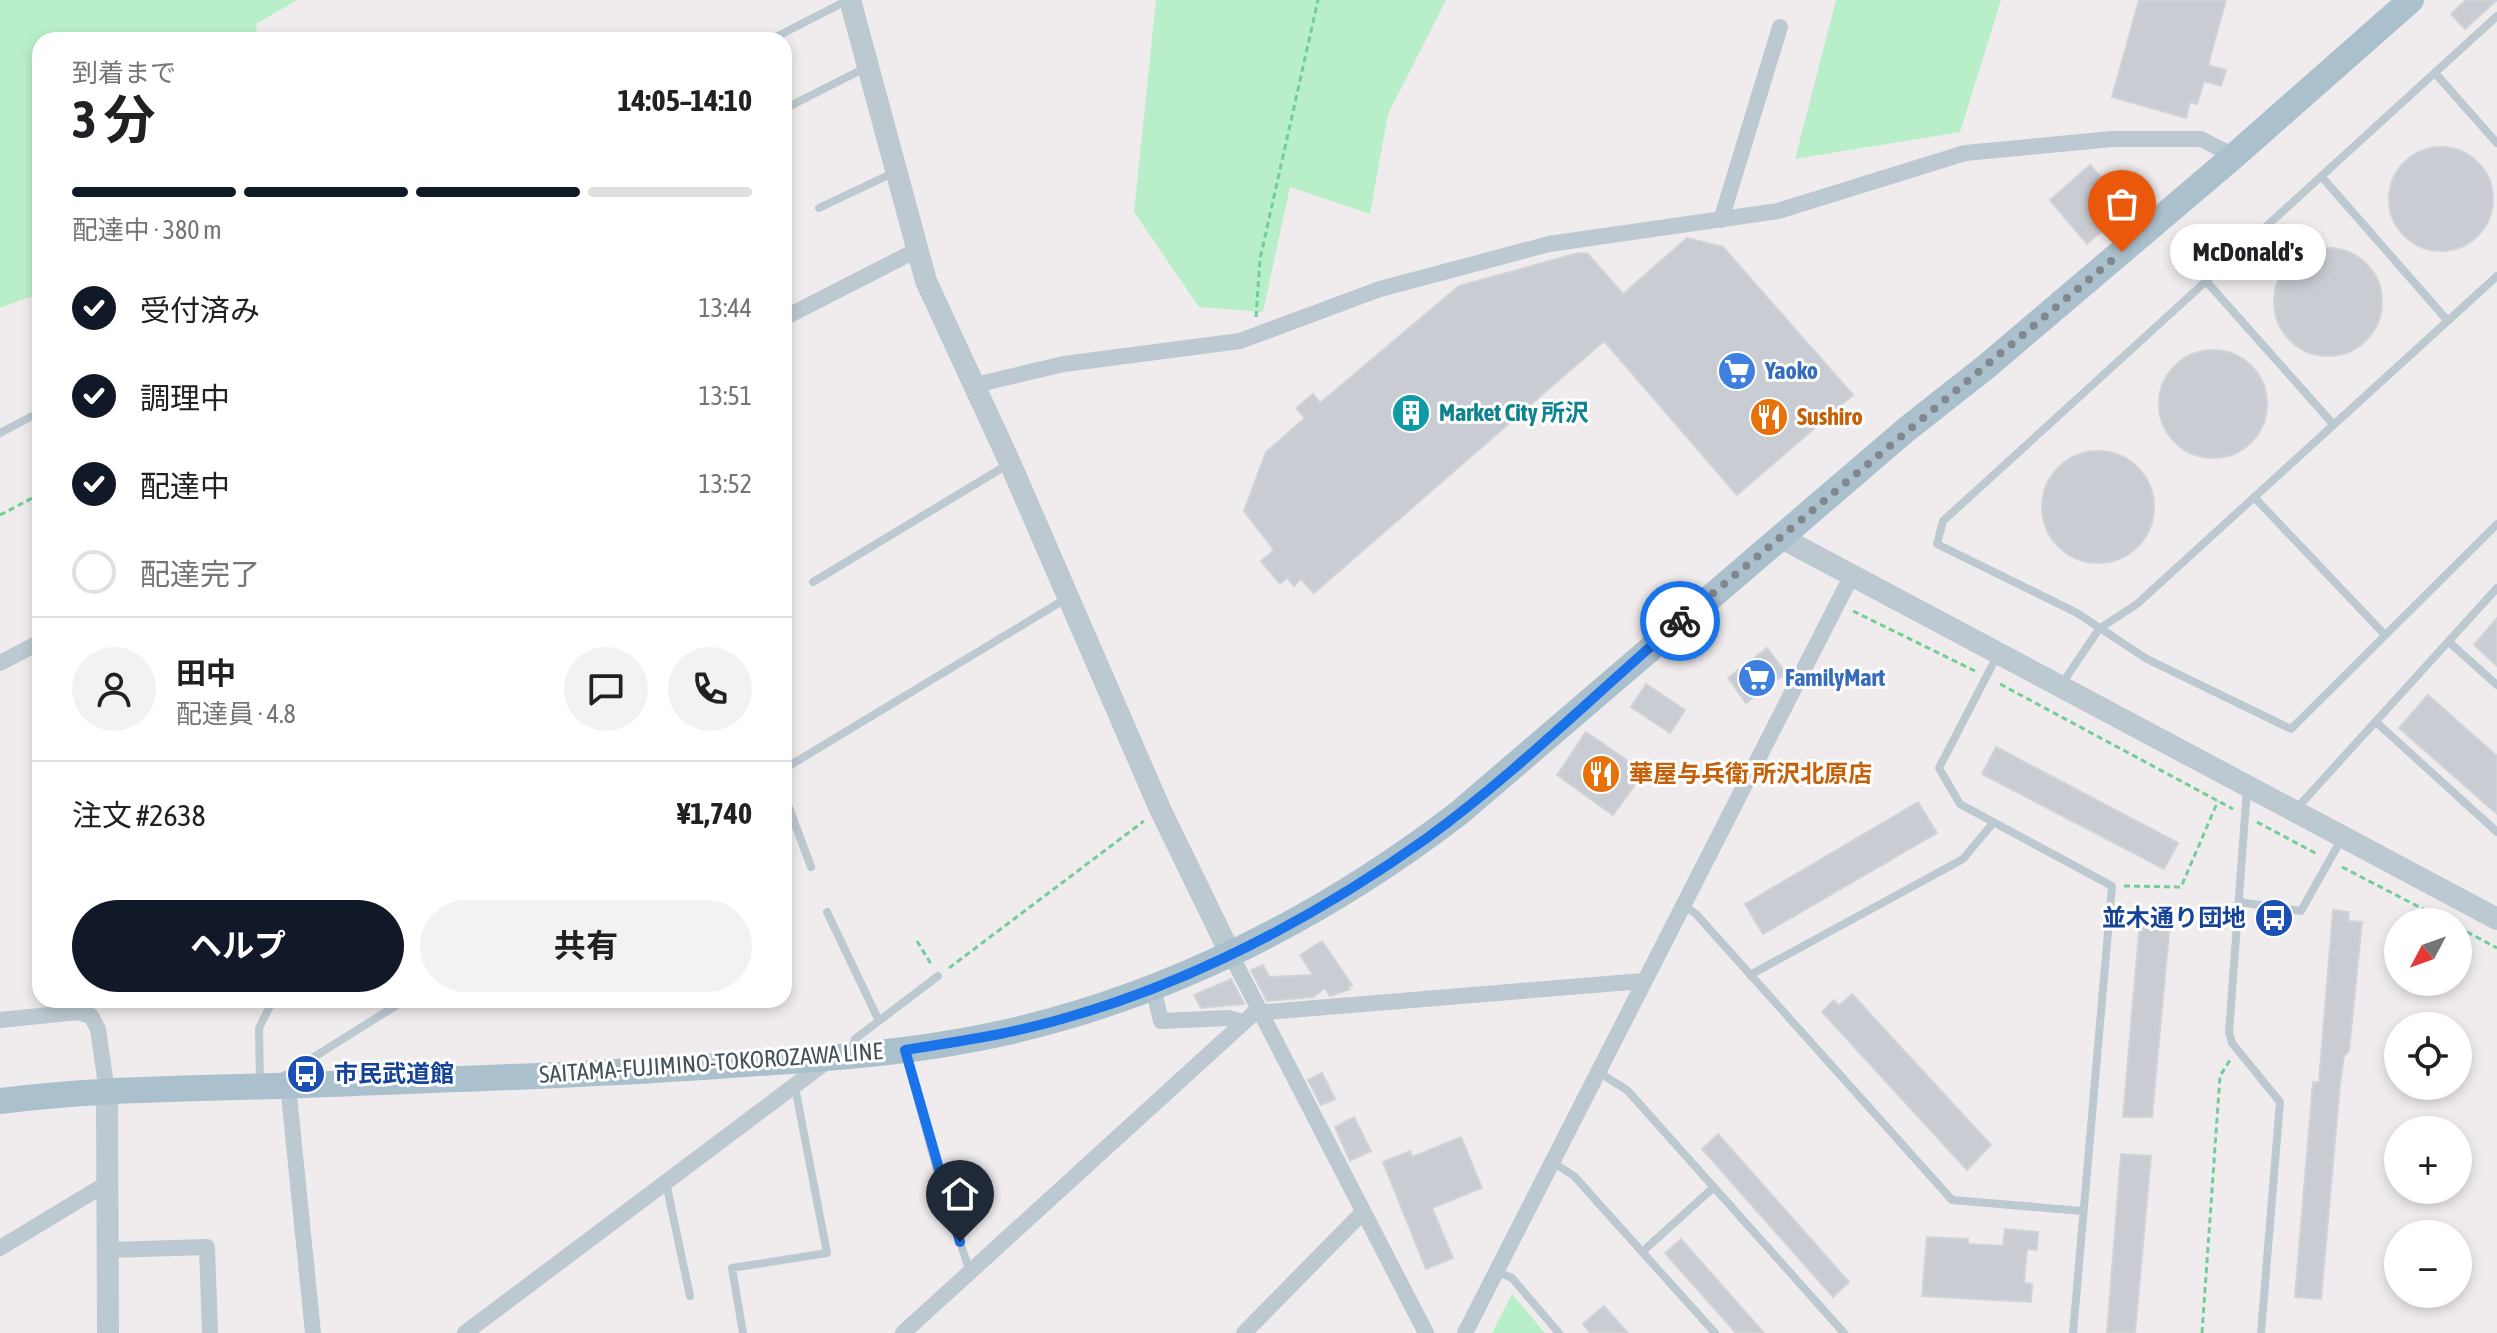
<!DOCTYPE html>
<html lang="ja">
<head>
<meta charset="utf-8">
<style>
	body { margin:0; font-family:"Asap Condensed","Noto Sans JP",sans-serif; background:#f2f2f2; color:#202124; height:100vh; display:flex; flex-direction:column; font-size:30px; white-space:nowrap }
	* { box-sizing:border-box; margin:0 }
	p { font-size:26px; color:#757577 }
	.icon { flex:none; width:44px; height:44px; fill:none; stroke:currentColor; stroke-width:2; stroke-linecap:round; stroke-linejoin:round }
	.map { position:relative; flex:1; overflow:hidden }
	.details { position:absolute; left:32px; top:32px; width:760px; height:976px; display:flex; flex-direction:column; background:#fff; border-radius:24px; box-shadow:0 4px 12px #0003 }
	.details>* { flex:none }
	.needle { width:52px; rotate:229deg }
	.controls { position:absolute; left:2384px; top:908px; display:grid; gap:16px }
	.controls a { display:grid; place-items:center; width:88px; height:88px; border-radius:50%; background:#fff; box-shadow:0 4px 12px #0003; font-size:40px }
	.pin { position:absolute; display:grid; place-items:center; width:68px; height:68px; color:#fff; margin:-82px -34px; border-radius:50% 50% 50% 0; rotate:-45deg; box-shadow:0 0 8px #0007 }
	.pin .icon { rotate:45deg }
	.courier { position:absolute; display:grid; place-items:center; width:80px; height:80px; margin:-40px; border:6px solid #1a73e8; border-radius:50%; background:#fff; color:#222; box-shadow:0 2px 10px #0007 }
	.bubble { position:absolute; height:56px; border-radius:28px; background:#fff; box-shadow:0 4px 12px #0003; font-size:26px; font-weight:700; line-height:56px; text-align:center }
	.summary em { font-style:normal; font-weight:700 }
	.summary div { display:flex; flex-direction:column-reverse }
	.summary { display:flex; align-items:center; justify-content:space-between; height:136px; padding:0 40px }
	h1 { font-size:52px; font-weight:700; line-height:60px }
	.bar { display:grid; grid-template-columns:repeat(4,1fr); gap:12px 8px; align-content:center; height:96px; padding:0 40px }
	.bar i { height:10px; border-radius:6px; background:#e0e0e0 }
	.bar .on { background:#111827 }
	.bar p { grid-column:span 4 }
	.line { display:flex; align-items:center; gap:20px; padding:0 40px; border-top:2px solid #e0e0e0 }
	.line div { flex:1 }
	.round { display:grid; place-items:center; flex:none; width:84px; height:84px; border-radius:42px; background:#f2f2f2 }
	ol { padding:0 40px; list-style:none }
	li { display:flex; align-items:center; gap:24px; height:88px }
	li p { margin-inline-start:auto }
	li .icon { padding:8px; border-radius:50%; background:#111827; color:#fff; stroke-width:4 }
	li:last-child { color:#757577 }
	li i { width:44px; height:44px; border:4px solid #e0e0e0; border-radius:50% }
	.action { display:flex; gap:16px; margin-top:auto; padding:16px 40px }
	.action a { flex:1; height:92px; border-radius:48px; background:#111827; color:#fff; font-size:32px; font-weight:700; line-height:92px; text-align:center }
	.action a+a { background:#f2f2f2; color:#202124 }
	.map>svg:first-child { display:block }
</style>
</head>
<body>
<div class="map">
<svg width="2497" height="1333" viewBox="0 0 2497 1333">
	<rect width="100%" height="100%" fill="#f0eced"/>
	<path fill="#b9efc8" d="M0,0H297L256,24L258,40H40V293L0,308Z
		M1156,0H1446L1388,114L1370,214L1290,187L1263,312L1199,307L1134,212Z
		M1836,0H2001L1960,132L1795,159Z
		M1512,1294L1545,1333H1492Z"/>
	<path fill="#c9ccd2" stroke="#d0d4d9" stroke-width="2" d="M2139,0H2226L2208,65L2226,70L2221,86L2204,81L2197,104L2190,102L2186,118L2112,97Z
		M2466,0H2497L2465,29L2451,14Z
		M2389 199a52 52 0 1 1 104 0a52 52 0 1 1-104 0Z
		M2090,165L2128,208L2087,244L2050,200Z
		M1687,238L1723,247L1853,395L1737,495L1604,341L1314,593L1301,579L1294,586L1287,578L1280,584L1261,561L1274,550L1244,511L1266,452L1305,418L1296,408L1313,394L1320,403L1459,286L1578,253L1588,254L1623,294Z
		M2274 302a54 54 0 1 1 108 0a54 54 0 1 1-108 0Z
		M2159 404a54 54 0 1 1 108 0a54 54 0 1 1-108 0Z
		M2042 507a56 56 0 1 1 112 0a56 56 0 1 1-112 0Z
		M2497,618V666L2474,645Z
		M1767,648L1786,673L1746,703L1728,678Z
		M1646,684L1685,710L1670,733L1631,707Z
		M2428,695L2497,756V814L2399,728Z
		M1586,732L1644,772L1613,815L1557,775Z
		M1996,747L2178,843L2164,869L1982,774Z
		M1918,802L1937,833L1763,934L1745,904Z
		M2141,909L2171,911L2152,1117H2123Z
		M2333,910L2349,912L2348,921L2362,922L2349,1051L2344,1056L2340,1084L2321,1299L2295,1297L2313,1082H2319Z
		M1322,941L1352,985L1348,987L1350,989L1330,996L1325,988L1313,997L1267,1001L1251,970L1263,965L1269,977L1313,975L1300,955Z
		M1231,979L1244,1004L1201,1008L1194,995Z
		M1852,994L1991,1145L1967,1170L1822,1012L1834,1000L1839,1006Z
		M1322,1073L1335,1099L1321,1105L1308,1080Z
		M1354,1117L1371,1151L1350,1161L1335,1127Z
		M1718,1134L1849,1282L1833,1297L1702,1149Z
		M1461,1137L1482,1188L1432,1208L1453,1258L1426,1269L1383,1162L1410,1151L1412,1157Z
		M2121,1154L2151,1156L2135,1333H2107Z
		M2005,1229L2038,1232L2037,1250L2027,1249L2024,1283L2032,1284L2031,1302L1922,1296L1927,1237L1968,1239V1244L2003,1246Z
		M1681,1239L1764,1333H1736L1665,1253Z
		M1604,1306L1628,1333H1590L1583,1324Z"/>
	<g fill="none" stroke-linecap="round" stroke-linejoin="round">
		<path stroke="#70ce96" stroke-width="3" stroke-dasharray="6 4" stroke-linecap="butt" d="M1256,317L1260,259L1318,0
			M0,515L40,494
			M1853,611L1975,671
			M2000,684L2233,809
			M2257,822L2317,854
			M2342,867L2448,922
			M2124,886L2181,887L2218,801
			M2458,927L2497,948
			M917,941L931,964
			M949,968L1144,821
			M2202,1333L2220,1076L2230,1060"/>
		<path stroke="#bdc9d0" stroke-width="8" d="M2497,16L1943,521L1937,544L2077,613L2147,659L2291,729L2497,524
			M770,40L848,0
			M2435,73L2497,143
			M784,109L867,67
			M2321,176L2447,320
			M819,208L895,172
			M2206,281L2333,424
			M0,433L40,412
			M2254,497L2385,635
			M813,582L1007,465
			M2449,642L2497,685
			M1998,654L1939,768L1960,804L2112,886L2073,1333
			M2061,685L2099,629L2137,604L2497,276
			M2376,722L2497,832
			M784,769L1067,598
			M2247,789L2229,1032L2232,1043L2280,1102L2261,1333
			M784,794L811,867
			M2297,808L2497,588
			M2239,902L2301,911L2342,838
			M1683,905L1696,914L1952,1200L2083,1211
			M827,912L879,1021
			M1750,975L1963,859L1993,823
			M853,1050L855,1039L938,976
			M906,1055L940,1182L970,1272
			M1598,1072L1627,1090L1844,1333
			M282,1077L405,1000
			M260,1084L259,1028L273,1000
			M1552,1162L1574,1176L1715,1333
			M666,1183L690,1296
			M1642,1252L1714,1187
			M1496,1271L1512,1278L1559,1333
			M743,1333L732,1268L827,1253L795,1087"/>
		<path stroke="#bdc9d0" stroke-width="16" d="M1721,220L1780,27
			M784,318L915,251
			M975,385L1064,364L1240,341L1380,289L1549,244L1778,211L1965,153L2112,139H2201L2234,156
			M0,663L40,642
			M1230,953L1426,1333
			M1153,988L1161,1021L1228,1018L1244,1022
			M0,1020L78,1012L91,1016L98,1029L107,1092
			M288,1085L313,1333
			M0,1248L109,1182
			M109,1250L207,1247L210,1333
			M465,1333L830,1059
			M903,1333L1254,1013L1643,981
			M1244,1333L1363,1212
			M1465,1333L1852,575"/>
		<path stroke="#bdc9d0" stroke-width="22" d="M850,0L926,281L1010,463L1160,809L1230,953
			M1780,537L2497,919
			M107,1092L108,1333"/>
		<path stroke="#abc0cd" stroke-width="26" d="M0,1101C91,1089 183,1089 274,1086C426,1080 579,1076 731,1065C822,1059 913,1053 1003,1033C1169,996 1325,916 1459,813L1907,429L1987,366L2234,156L2411,0"/>
	</g>
	<g fill="none" stroke-linecap="round" stroke-linejoin="round">
		<path stroke="#81888d" stroke-width="8" stroke-dasharray="0 14.4" d="M1680,621L2122,252"/>
		<path stroke="#1a73e8" stroke-width="10" d="M960,1242L905,1050C937,1045 969,1040 1000,1034C1153,1003 1301,928 1427,838C1516,773 1596,693 1680,621"/>
	</g>
	<defs>
		<symbol id="supermarket-disc" viewBox="-11 -11 22 22"><circle r="9.5" fill="#3f7fe0" stroke="#fff"/><path d="M-6-5.5h2.5l.6 2H6L4.5 2H-2.5L-4.4-4H-6ZM-1.5 3.2a1.3 1.3 0 1 0 .1 0ZM3 3.2a1.3 1.3 0 1 0 .1 0Z" fill="#fff"/></symbol>
		<symbol id="building-disc" viewBox="-11 -11 22 22"><circle r="9.5" fill="#0f9aa8" stroke="#fff"/><path d="M-4-6H4V6H1V3H-1V6H-4ZM-2.5-4.3h1.7v1.8h-1.7ZM.8-4.3h1.7v1.8H.8ZM-2.5-1h1.7V.8h-1.7ZM.8-1h1.7V.8H.8Z" fill="#fff"/></symbol>
		<symbol id="restaurant-disc" viewBox="-11 -11 22 22"><circle r="9.5" fill="#e8710a" stroke="#fff"/><path d="M-5-6h1v4h1v-4h1v4h1v-4h1v5L-1.5 .5V6h-2V.5L-5-1ZM5-6V6H3V1.5H1.5Q1.5-4 5-6Z" fill="#fff"/></symbol>
		<symbol id="bus-disc" viewBox="-11 -11 22 22"><circle r="9.5" fill="#1a4fb4" stroke="#fff"/><path d="M-5-6H5V4H4V6H2V4H-2V6H-4V4H-5ZM-3.5-4V0h7V-4ZM-3.5 1.2v1.5H-2V1.2ZM2 1.2v1.5H3.5V1.2Z" fill="#fff"/></symbol>
	</defs>
	<g fill-rule="evenodd">
		<use href="#supermarket-disc" x="1715" y="349" width="44" height="44"/>
		<use href="#building-disc" x="1389" y="391" width="44" height="44"/>
		<use href="#restaurant-disc" x="1747" y="395" width="44" height="44"/>
		<use href="#supermarket-disc" x="1735" y="656" width="44" height="44"/>
		<use href="#restaurant-disc" x="1579" y="752" width="44" height="44"/>
		<use href="#bus-disc" x="2252" y="896" width="44" height="44"/>
		<use href="#bus-disc" x="284" y="1052" width="44" height="44"/>
	</g>
	<g text-anchor="middle" stroke-width="6" stroke-linejoin="round" paint-order="stroke">
		<g font-size="24" font-weight="bold" fill="#366cbe" stroke="#fff" text-anchor="start">
			<text x="1765" y="379">Yaoko</text>
			<text x="1785" y="686">FamilyMart</text>
		</g>
		<g font-size="24" font-weight="bold" fill="#0d838f" stroke="#fff" text-anchor="start">
			<text x="1439" y="421">Market City 所沢</text>
		</g>
		<g font-size="24" font-weight="bold" fill="#c56008" stroke="#fff" text-anchor="start">
			<text x="1797" y="425">Sushiro</text>
			<text x="1629" y="782">華屋与兵衛 所沢北原店</text>
		</g>
		<g font-size="24" font-weight="bold" fill="#164399" stroke="#fff" text-anchor="end">
			<text x="2246" y="926">並木通り団地</text>
			<text x="334" y="1082" text-anchor="start">市民武道館</text>
		</g>
		<g font-size="24" fill="#45525a" stroke="#fff">
			<text transform="translate(711 1063) rotate(-4)" y="8">SAITAMA-FUJIMINO-TOKOROZAWA LINE</text>
		</g>
	</g>
</svg>
<div class="controls">
<a><svg class="needle" viewBox="-14 -14 28 28"><path d="M0-13l5 13h-10z" fill="#e53935"/><path d="M0 13l5-13h-10z" fill="#757577"/></svg></a>
<a><svg class="icon" aria-label="locate" viewBox="0 0 24 24"><circle cx="12" cy="12" r="6"/><path d="M12 2v4M12 18v4M2 12h4M18 12h4"/></svg></a>
<a>+</a>
<a>−</a>
</div>
<div class="pin" style="left:2122px;top:252px;background:#ea580c"><svg class="icon" aria-label="bag" viewBox="0 0 24 24"><path d="M5 8h14l-1 12H6zM9 8a3 3 0 0 1 6 0"/></svg></div>
<div class="pin" style="left:960px;top:1242px;background:#1f2937"><svg class="icon" aria-label="home" viewBox="0 0 24 24"><path d="M3 11l9-7 9 7M6 9v11h12V9"/></svg></div>
<div class="courier" style="left:1680px;top:621px"><svg class="icon" aria-label="bike" viewBox="0 0 24 24"><circle cx="6" cy="16" r="4"/><circle cx="18" cy="16" r="4"/><path d="M6 16l4-8h5l3 8M10 8l3 8H6M13 5h3"/></svg></div>
<div class="bubble" style="left:2170px;top:224px;width:156px">McDonald's</div>
<section class="details">
<div class="summary"><div><h1>3 分</h1><p>到着まで</p></div><em>14:05–14:10</em></div>
<div class="bar"><i class="on"></i><i class="on"></i><i class="on"></i><i></i><p>配達中 · 380 m</p></div>
<ol>
<li><svg class="icon" aria-label="check" viewBox="0 0 24 24"><path d="M5 12l5 5 9-10"/></svg>受付済み<p>13:44</p></li>
<li><svg class="icon" aria-label="check" viewBox="0 0 24 24"><path d="M5 12l5 5 9-10"/></svg>調理中<p>13:51</p></li>
<li><svg class="icon" aria-label="check" viewBox="0 0 24 24"><path d="M5 12l5 5 9-10"/></svg>配達中<p>13:52</p></li>
<li><i></i>配達完了</li>
</ol>
<div class="line" style="height:144px"><a class="round"><svg class="icon" aria-label="person" viewBox="0 0 24 24"><circle cx="12" cy="8" r="4"/><path d="M4 21q1-7 8-7t8 7"/></svg></a><div><b>田中</b><p>配達員 · 4.8</p></div><a class="round"><svg class="icon" aria-label="chat" viewBox="0 0 24 24"><path d="M4 5h16v11H9l-5 4z"/></svg></a><a class="round"><svg class="icon" aria-label="phone" viewBox="0 0 24 24"><path d="M5 4h4l2 5-3 2q2 4 5 5l2-3 5 2v4C11 20 4 13 5 4z"/></svg></a></div>
<div class="line" style="height:104px"><div>注文 #2638</div><b>¥1,740</b></div>
<div class="action"><a>ヘルプ</a><a>共有</a></div>
</section>
</div>
</body>
</html>
